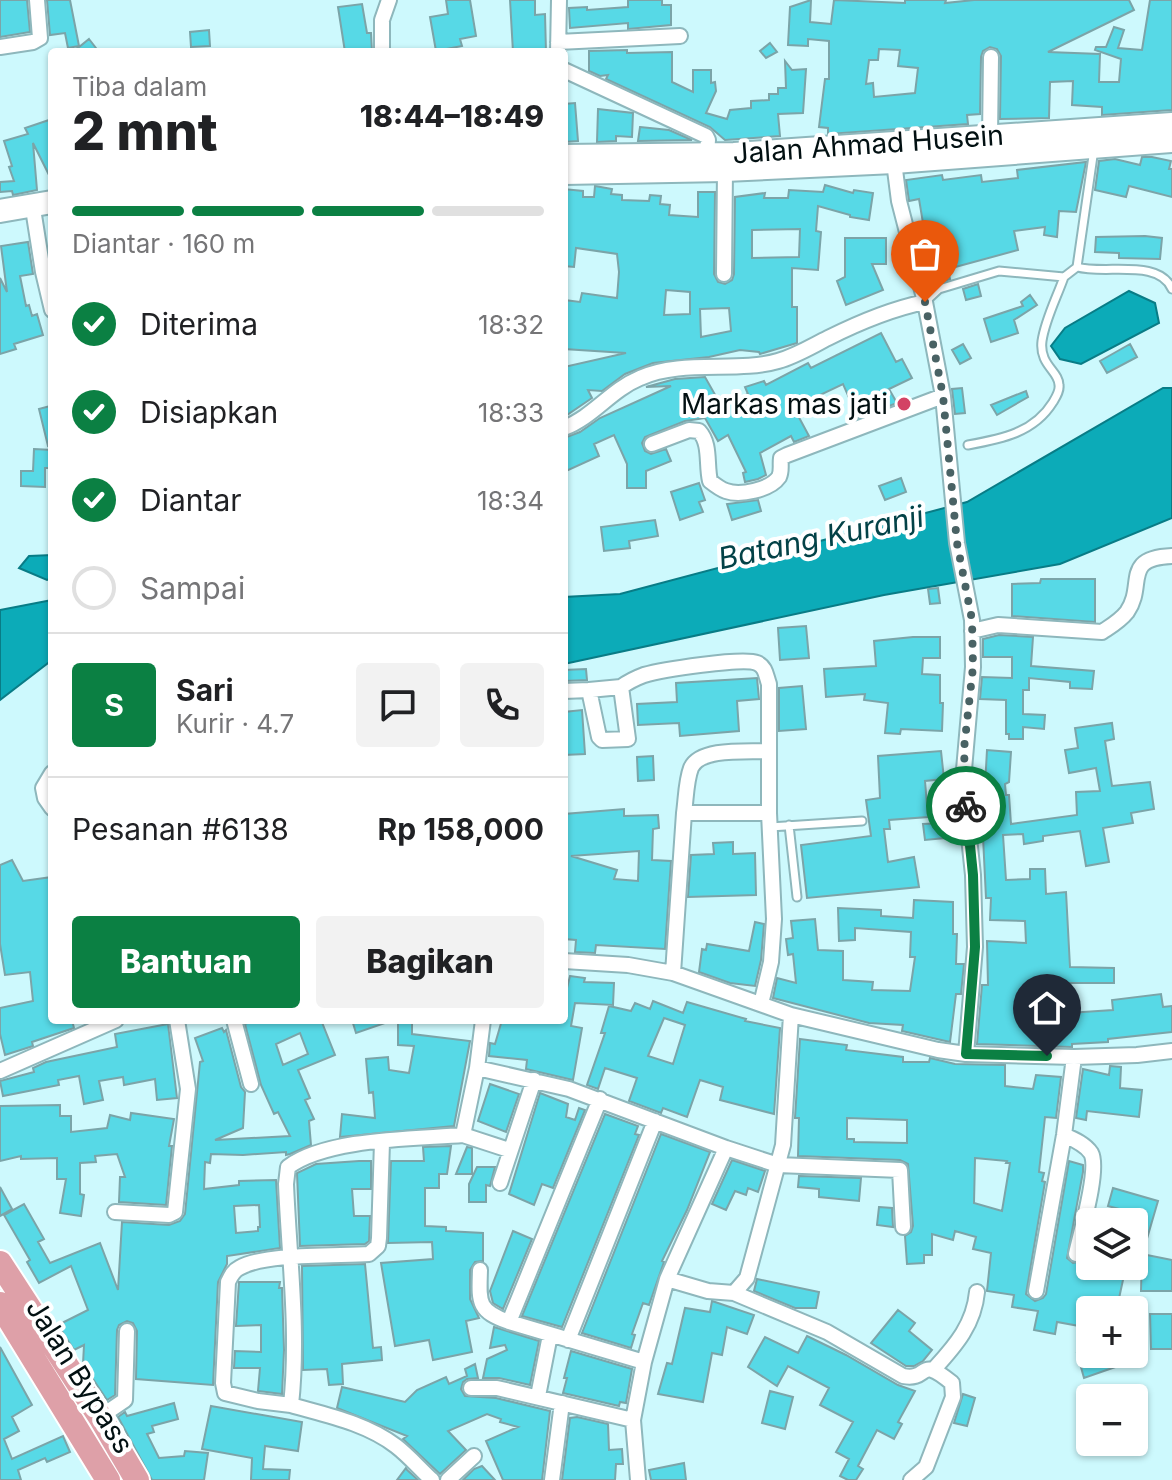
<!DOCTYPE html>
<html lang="id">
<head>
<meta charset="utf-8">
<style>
	body { margin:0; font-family:Inter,sans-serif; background:#f2f2f2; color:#202124; height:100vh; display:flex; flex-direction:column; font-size:30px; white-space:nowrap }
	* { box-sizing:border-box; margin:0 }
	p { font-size:26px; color:#757577 }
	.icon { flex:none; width:44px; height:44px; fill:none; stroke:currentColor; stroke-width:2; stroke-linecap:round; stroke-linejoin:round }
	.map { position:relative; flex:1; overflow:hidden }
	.side { position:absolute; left:48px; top:48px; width:520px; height:976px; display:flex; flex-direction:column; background:#fff; border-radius:8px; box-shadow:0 2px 6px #0004 }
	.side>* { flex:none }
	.controls { position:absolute; left:1076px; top:1208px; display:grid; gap:16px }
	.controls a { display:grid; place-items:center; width:72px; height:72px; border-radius:8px; background:#fff; box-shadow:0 2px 6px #0004; font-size:40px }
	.pin { position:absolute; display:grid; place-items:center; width:68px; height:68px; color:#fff; margin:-82px -34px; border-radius:50% 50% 50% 0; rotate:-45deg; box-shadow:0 0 8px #0007 }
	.pin .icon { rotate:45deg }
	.courier { position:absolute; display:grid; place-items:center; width:80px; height:80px; margin:-40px; border:6px solid #0b8043; border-radius:50%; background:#fff; color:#222; box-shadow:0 2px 10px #0007 }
	.head em { font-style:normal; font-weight:800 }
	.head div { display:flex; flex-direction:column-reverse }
	.head { display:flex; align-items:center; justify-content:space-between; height:136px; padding:0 24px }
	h1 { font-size:52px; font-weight:800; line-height:60px }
	.bar { display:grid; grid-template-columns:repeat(4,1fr); gap:12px 8px; align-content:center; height:96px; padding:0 24px }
	.bar i { height:10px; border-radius:6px; background:#e0e0e0 }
	.bar .selected { background:#0b8043 }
	.bar p { grid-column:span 4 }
	.line { display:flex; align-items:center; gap:20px; padding:0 24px; border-top:2px solid #e0e0e0 }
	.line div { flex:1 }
	.round { display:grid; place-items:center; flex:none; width:84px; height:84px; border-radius:8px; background:#f2f2f2 }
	ol { padding:0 24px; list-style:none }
	li { display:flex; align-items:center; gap:24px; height:88px }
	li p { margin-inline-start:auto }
	li .icon { padding:8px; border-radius:50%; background:#0b8043; color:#fff; stroke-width:4 }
	li:last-child { color:#757577 }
	li i { width:44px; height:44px; border:4px solid #e0e0e0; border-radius:50% }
	.action { display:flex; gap:16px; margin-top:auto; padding:16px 24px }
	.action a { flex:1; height:92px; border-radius:8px; background:#0b8043; color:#fff; font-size:32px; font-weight:800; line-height:92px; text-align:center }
	.action a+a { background:#f2f2f2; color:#202124 }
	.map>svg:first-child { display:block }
</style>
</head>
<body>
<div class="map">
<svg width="1172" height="1480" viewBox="0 0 1172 1480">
	<rect width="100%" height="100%" fill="#cdf9fd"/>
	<path fill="#0cabb8" stroke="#097c86" stroke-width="2" d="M1129,291L1155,303L1159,323L1081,364L1060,359L1051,346L1065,328Z
		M1163,388H1172V518L1060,564L884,595L564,664V597L620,594L967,502Z
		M52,555V578L47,580L19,568L29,556Z
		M52,600V660L0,700V610Z"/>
	<path fill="#57d9e6" stroke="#7ba4a8" stroke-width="2" fill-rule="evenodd" d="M0,0H27L30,32L0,37Z
		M47,0H70L79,46L68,48L65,33L50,35Z
		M446,0H470L476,36L460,39L462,46L436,51L430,17L448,14Z
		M510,0H535V15L545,14L546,52H513Z
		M628,0H662V5H671V25L628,29V23L570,28L569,8L587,7V10L628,7Z
		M811,0L810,22L831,24L834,0L905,3V0H946L945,3L974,0H1129L1134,10L1048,52L1100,54L1099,82H1119L1121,59L1095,50L1096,47H1106L1114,27L1124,30L1118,48L1142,50L1150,0H1172V110L1102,115V107L1072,105L1073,81L1050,82L1049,118L1000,119L1001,56L997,49L990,47L983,51L981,57L980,114L967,115L968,124L828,134V128L819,127L825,79H829V41L808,39V46L788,45L790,7ZM879,49L900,50L898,66L918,68L915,93L874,97L873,83L866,84L869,60H878Z
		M362,4L367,33H371L372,52H345L338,7Z
		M209,30L210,46L191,47L190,32Z
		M89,39L99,52H73Z
		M770,43L777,52L766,58L760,51Z
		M627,50V53L672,52V82L693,92V70H711V83L715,82L716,91L706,113L727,119L730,110L751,108V101L769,100V94H778V88H786L785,61L792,70L806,69L803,113L778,114L780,136L725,140L710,127L606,79L608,75L600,76L589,71V51Z
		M575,103L578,141L564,142V104Z
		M598,109L633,113L632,137L616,136V141L597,142Z
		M52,119V181L33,143L37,190L13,195L12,191L0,192V182L14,181L9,167L12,166L4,141L28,134L25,128Z
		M640,127L669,130L692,140L638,141Z
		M1142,157H1152L1171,161L1169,169H1172V197L1129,186L1126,197L1095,190L1099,161L1115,159L1140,165Z
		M1086,162L1076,212L1059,211L1057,237L1044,235L1045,227L1014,231L1018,250L948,269L950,279L934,285L931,273L942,270L926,241L919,199L909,201L906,180L942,175L943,180L981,175L982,182L1018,178L1017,170Z
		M825,185L853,193L854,190L873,193L869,220L850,217V215L818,206L816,231L821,232L818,270L792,268V307H797V343L760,354L759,352L740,350L709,357L653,363L625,374L602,391L588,390L592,398L564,417V367L626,353L564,349V300L580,302L582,293L617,298L619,272L617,254L576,248L574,267L564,266V189L583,191V197H594L595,186L612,189L611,194L622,195V200L649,201L650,195L661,196L660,204L670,205L669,215L698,217V192H715L714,274L718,282L725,284L732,280L734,274L735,197L765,193L764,198H788L789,190L823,192ZM800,229L799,257L752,258V230ZM666,290L690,292V314L664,315ZM729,308L731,331L701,337L700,309Z
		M1145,236L1162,238L1160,259L1119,258V253L1095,252L1096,237Z
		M845,238H886V264H872L883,290L846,305L837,281L845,277Z
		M28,242L33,274L20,276L26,306L29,305L32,316L37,314L43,335L14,344L16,349L0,354V278L7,292L1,246Z
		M978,284L981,296L966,300L963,289Z
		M1030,295L1037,305L1014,320L1018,333L991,342L984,319L1023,306L1021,302Z
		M881,333L896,362L902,359L912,378L889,389L897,403L858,418L843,384L801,404L802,407L795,410L809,436L794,442L791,436L760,453L766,475L758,479L745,482L743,473L746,472L728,435L718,441L705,418L685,421L645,437L642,443L645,451L651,454L666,449L671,461L646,471V488H627V464L614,435L594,444L599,456L564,472V438L580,432L600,418L671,386L646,387L675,379L705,377L722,407L748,394L745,387L764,381L766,385L808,363L811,368Z
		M963,344L971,358L960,364L952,350Z
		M1130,344L1137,357L1107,373L1100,361Z
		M962,388L965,413L955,414L952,389Z
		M1026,391L1028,397L997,415L991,405Z
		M50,406L52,445L48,446L39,409Z
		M34,449L52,450V468H45V487L21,486V471H33Z
		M901,478L906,492L885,500L879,486Z
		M699,483L705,500L699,502L703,512L680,520L671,492Z
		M758,500L761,511L732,520L727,504Z
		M655,520L658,536L629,541L630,548L604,551L601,527Z
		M1041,579H1095V622L1012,616V584L1040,583Z
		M938,588L940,603L930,604L928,589Z
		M806,626L809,658L780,660L778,628Z
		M999,635L1033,637L1031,666L1094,671L1092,689L1070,688V682L1029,678V690H1023V714L1045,715L1044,729L1023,727V739H1009V734H1006V700L980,699L982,677L1012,678V657H983V639Z
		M913,637H940V658H923L922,674L940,675V703H943L942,731L901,729L900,734L885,733L888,703L864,700L865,694L826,697L824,669L876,666L874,641Z
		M586,669L587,680L564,681V670Z
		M757,678L759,699L737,701L739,731L680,736L679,723L638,725L637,704L677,702L676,683Z
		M802,686L806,729L779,731V688Z
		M582,710L585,754L564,755V712Z
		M1112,723L1114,739L1105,741L1112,786L1150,782L1154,809L1131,813L1133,823L1103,828L1109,862L1086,866L1080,831L1043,836V841L1024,844L1023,834L1003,835L1006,880L1030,879V869H1045L1046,894L1066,892L1070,967L1114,968V983H1068V1013L1113,1010L1112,1000L1161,994L1163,1007L1172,1006V1032L1108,1039V1042L1072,1044V1047L977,1044L982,985H988L987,941L1026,943L1025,921L990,920L991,898H986L983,837H979L974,787L985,786L987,750L1011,752L1009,782L1005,784L1006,795H1009L1011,824L1077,815L1076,792L1100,791L1096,768L1069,773L1065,750L1078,748L1075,728Z
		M941,751L944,779L925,781L928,817L889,820L890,829H884L888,862L914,857L919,887L807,898L801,845L871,836L866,800L880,798L878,756Z
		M653,756L654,780L638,781L637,757Z
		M624,809V816L658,815L659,828L653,829L652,860L671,861L665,949L596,945L595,953L575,952L576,940L564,939V814ZM639,851L638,881L614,879L617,870L571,856Z
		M944,823L945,838L925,840L923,824Z
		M733,842V854L755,853L756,895L688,897L691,855L714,854L713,843Z
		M12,860L23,881L52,877V1020H72L74,1028L32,1042L33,1046L5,1055L0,1034V1008L33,1001L30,972L5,975L0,944V865Z
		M914,900L953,902V934H957L956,964H964L961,994H956L950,1042L902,1031L903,1025L869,1023L773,998L777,978L796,983L793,954L788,955L786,939L793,938L791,921L815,919L818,950L843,951V980L873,982L872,990L910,991L915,957H910L911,932L855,928V940L839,941L838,908L881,910V916L913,918Z
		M755,922L764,924L761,960L755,986L730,983L699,972L702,949L706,950L707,944L749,951Z
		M570,976L585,978L584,982L614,983L613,1005L575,1003L571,1026L582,1028L573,1080L526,1069L527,1060L489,1056L490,1043L495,1044L502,1020H564V1000Z
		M653,1001L683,1013L687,1002L746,1019L745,1021L780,1028L774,1114L720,1100L723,1087L700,1080L687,1117L663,1108L661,1113L629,1101L637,1078L605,1068L598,1089L587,1085L605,1033H601L609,1006L631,1011L635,1003L650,1009ZM664,1018L685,1025L673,1064L648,1056Z
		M255,1020H321L335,1055L298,1070L310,1098L305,1100L314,1119L309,1121L311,1145L290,1154L286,1155V1152L243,1155L211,1154L210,1163L205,1162L204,1189L239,1185V1181L276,1180L280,1248L227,1256V1264L218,1282L213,1385L136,1379L137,1331L133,1323L127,1321L119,1325L117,1330L115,1395L107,1400L83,1364L84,1345L74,1350L58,1325L88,1310L71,1266L39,1283L27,1262L30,1260L4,1215L24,1204L44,1239L38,1242L50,1263L100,1243L118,1290L122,1222L169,1225L180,1221L185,1214L200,1062L203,1061L195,1038L222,1028L224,1032L226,1030L241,1087L245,1092L243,1128L215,1140L290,1136L278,1112L274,1114L261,1085L245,1024ZM300,1033L308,1054L283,1065L276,1044ZM259,1205L260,1227H258V1231L236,1233L234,1206Z
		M352,1020H387L388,1022L356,1033Z
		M398,1020H412V1034L470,1041L454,1126L340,1137L342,1114L375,1118L373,1092L369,1093L366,1059L388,1057L389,1070L409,1073L414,1046L398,1045Z
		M168,1024L177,1098L157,1100L155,1079L124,1085L123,1077L99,1081L103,1100L84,1104L79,1076L58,1080L59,1085L3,1096L0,1081L34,1072L33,1068L46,1062L117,1047L115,1034Z
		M800,1039L847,1045L846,1050L903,1057V1062H929L930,1058L955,1064L1005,1065V1086L1033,1089L1036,1075L1061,1077L1056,1118L1045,1117L1039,1172L1044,1173L1042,1181L1045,1182L1026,1294L1035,1301L1043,1298L1046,1294L1069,1161L1083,1165V1172L1067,1258L1073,1263L1083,1261L1090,1239V1266H1126L1118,1303L1095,1298L1092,1310H1090V1328L1057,1322L1055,1334L1034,1330L1038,1311L1012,1307L1014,1295L987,1291L991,1253L973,1249L976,1237L955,1231L953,1240L932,1234V1255H924V1263L907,1264L905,1236L911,1232L913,1226L908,1164L900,1160L798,1156L799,1118H795ZM847,1118L907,1120V1143L854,1142V1139H847ZM975,1158L1007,1161L1006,1163H1010L1002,1211L974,1203Z
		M1110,1066L1121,1067L1120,1088L1142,1090L1139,1117L1087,1111L1086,1120L1076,1118L1083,1069L1109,1075Z
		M490,1084L519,1094L506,1132L478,1121Z
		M540,1093L568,1104L566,1117L575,1120L579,1108L585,1110L553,1188L542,1184L534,1205L509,1194Z
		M60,1105V1116H71V1132L107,1128L110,1115L130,1120L131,1113L174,1119L169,1146H172L166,1205L119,1202L120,1177H125L117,1154L95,1156L96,1162L80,1163V1194L84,1195L81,1216L60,1213L66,1179H57V1158L21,1159V1156L0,1161V1106Z
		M605,1114L638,1126L635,1134L639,1135L562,1327L522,1316Z
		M661,1134L710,1152L687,1210L662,1261L664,1262L649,1305L643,1303L632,1334L635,1335L631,1348L582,1333Z
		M451,1146L447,1174H439V1188H425V1226L446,1227V1231L483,1233V1261L475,1262L470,1270V1299L479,1318L466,1321L472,1352L433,1360L429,1340L395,1346L381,1263L433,1259L432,1242L388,1243L391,1161H424L423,1147Z
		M467,1147L472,1148V1174H456Z
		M732,1160L765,1171L758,1192L748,1188L746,1195L735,1191L726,1210L712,1204Z
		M359,1161H371V1189H352L354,1216H370L369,1241L365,1244L300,1246L297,1173L316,1164Z
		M477,1167H495L490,1186L486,1185V1202H469V1184Z
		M799,1176L861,1178L859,1201L819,1197V1189L798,1187Z
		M0,1187L12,1209L0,1216Z
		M1113,1188L1158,1201L1146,1242L1142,1241L1143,1219L1122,1215L1123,1210L1108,1206Z
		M879,1207L892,1208L893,1227L877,1225Z
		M513,1231L532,1239L503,1309L493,1303L490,1291Z
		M1142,1254L1172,1260V1291H1141Z
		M365,1264L373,1348L381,1347L382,1360L342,1364L343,1384L329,1385L327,1369L303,1370L302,1266Z
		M757,1279L819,1292L816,1308H795L754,1291Z
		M239,1282H280L279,1288H282L284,1350L282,1394L258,1391L260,1368H234L235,1351L261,1352V1325L236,1326Z
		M712,1301L754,1315L747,1334L727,1327L722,1355L712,1353L703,1402L658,1394L667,1363L672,1364L685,1308L710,1312Z
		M898,1310L915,1323L909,1331L932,1350L923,1361L914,1366H906L871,1343Z
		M1150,1314H1172V1349H1151Z
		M494,1327L539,1341L530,1385L499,1378H483L487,1359L507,1350L505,1345L490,1348Z
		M807,1336L846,1355L898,1385L915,1391L898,1422L902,1424L894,1439L877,1430L858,1466L863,1469L856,1480H848L840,1476L849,1459L836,1452L853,1422L820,1405L829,1388L788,1366L777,1386L748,1367L765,1337L798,1353Z
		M0,1347L32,1405L12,1417L19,1431L4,1439L12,1459L63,1436L70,1452L47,1462L45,1458L18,1470L21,1480H0Z
		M1090,1349V1354H1118L1121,1365L1084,1378L1077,1353Z
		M571,1351L632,1369L626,1403L620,1402L619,1406L563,1393L567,1378H564Z
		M475,1364L478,1378L467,1379L463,1382L461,1389L465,1396L496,1398L550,1411L542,1480H503L486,1441L518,1427L500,1422L501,1419L487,1414L448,1431L466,1450L440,1474L403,1439L407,1436L337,1408L342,1387L405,1402L417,1390L446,1377L449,1384L467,1376L465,1369Z
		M770,1391L793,1397L785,1429L762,1423Z
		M963,1394L975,1398L967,1426L954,1423Z
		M174,1403L178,1419L152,1426L154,1432L147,1434L159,1458L184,1456L185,1451L208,1453L204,1480H152L118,1417L125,1412L127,1416Z
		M211,1406L302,1422L298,1451L265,1446L263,1469L290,1470L289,1480H251L252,1458L202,1449Z
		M577,1417L608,1424L609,1450L622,1449L623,1464H616L615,1480H562L570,1418Z
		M684,1463L686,1480H651L649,1470Z
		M482,1466L495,1480H463L474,1469Z
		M406,1468L407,1470L418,1480H397Z"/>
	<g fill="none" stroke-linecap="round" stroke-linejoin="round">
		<defs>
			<path id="service" d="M1077,267C1105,275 1159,258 1172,289
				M925,302L939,289L999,271L1064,277L1077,267L1094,149
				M968,445C1001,439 1034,433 1053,402C1056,397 1060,391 1059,385C1059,371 1039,365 1042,341C1045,320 1057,297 1064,277
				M789,825L797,897
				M770,827L862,821"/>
			<path id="minor" d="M558,42L680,36
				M0,47L33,42L40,38L37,0
				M382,52V20L389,0
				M558,52L559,0
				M564,70L706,136L708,140L707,153
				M990,137L991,57
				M894,162L899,201L925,302L943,396L957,543L972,620L973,667L963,781L973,875L975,947L966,1054L1074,1057L1137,1055L1172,1051
				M34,215L43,272L52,310
				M724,274L725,170
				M564,428C593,417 611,390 640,378C682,359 737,373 778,361C796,356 812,346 828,338C860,322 891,309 925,302
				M652,444L689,430L699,431C711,444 706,464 710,481C715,485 720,489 726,491C740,496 770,490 779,477C782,471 780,465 781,458L787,455L943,396
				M972,631L998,625L1102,632C1111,626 1120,621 1127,612C1146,585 1121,558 1172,556
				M589,690L621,687
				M564,691L589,690L599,737L602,740L628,739L621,687C628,682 636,678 644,675C661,670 743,657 757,663C766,667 766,676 769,684V813L774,919L771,962L761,1004
				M52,773L43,788L45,798L52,808
				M684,813C686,799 686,781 691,768C700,747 749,752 769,751
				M564,961L628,965L673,973L791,1015L938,1050L966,1054
				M673,973L684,813H769
				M234,1020L251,1084
				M477,1068L569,1089L726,1148L778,1165L900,1170L903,1227
				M0,1071L116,1020
				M600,1099L509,1322L644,1362
				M463,1135L509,1150
				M1064,1135C1073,1139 1085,1144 1091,1153C1100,1169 1080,1235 1076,1254
				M500,1183L534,1080
				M115,1212L169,1215L175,1212L188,1089L177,1020
				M480,1270C479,1302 477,1311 509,1322
				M667,1279L726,1148
				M1036,1291L1064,1135L1074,1057
				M734,1293L827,1332L903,1376C931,1381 917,1354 952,1383L953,1397L926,1467L911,1480
				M568,1340L655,1121
				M935,1368C956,1345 974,1324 977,1292
				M471,1388H497L633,1420
				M538,1396L550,1335
				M291,1405L258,1401L225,1393L223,1383L228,1282C231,1276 233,1271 239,1268C264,1253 337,1256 369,1254L378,1246L379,1238L382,1142
				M100,1417L125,1400L127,1331
				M432,1480C420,1469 409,1456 396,1446C366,1423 326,1415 291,1405C299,1332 289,1257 286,1184L288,1167C327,1138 414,1139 463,1135L477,1068L483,1020
				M448,1480L474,1456
				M552,1480L562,1403
				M638,1480L633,1420L644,1362L667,1279L708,1291L734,1293L747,1278L783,1145L791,1015"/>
			<path id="secondary" d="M564,156L734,154L1172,124
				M564,173L725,170L894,162L1172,141
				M0,211L52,202"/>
			<path id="trunk" d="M0,1263L100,1417L137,1480
				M0,1304L108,1480"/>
		</defs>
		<use href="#service" stroke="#8eb7bc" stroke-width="11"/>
		<use href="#minor" stroke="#8eb7bc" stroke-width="18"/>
		<use href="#secondary" stroke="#8eb7bc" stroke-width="26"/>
		<use href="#trunk" stroke="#fff" stroke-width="28"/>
		<use href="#service" stroke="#fff" stroke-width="7"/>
		<use href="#minor" stroke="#fff" stroke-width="14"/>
		<use href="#secondary" stroke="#fff" stroke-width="22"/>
		<use href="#trunk" stroke="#dea0a8" stroke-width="24"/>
	</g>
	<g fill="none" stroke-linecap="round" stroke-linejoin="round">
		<path stroke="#496264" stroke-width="8" stroke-dasharray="0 14.4" d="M925,302L943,396L957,543L972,620L973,667L964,749L966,806"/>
		<path stroke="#0b8043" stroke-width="10" d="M966,806L973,875L975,947L966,1054L1047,1056"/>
	</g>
	<circle fill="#d34364" stroke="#fff" stroke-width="3" cx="904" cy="404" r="8"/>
	<g text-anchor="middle" stroke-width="8" stroke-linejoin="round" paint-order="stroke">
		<g font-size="28" fill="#021012" stroke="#fff">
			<text transform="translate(868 144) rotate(-4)" y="10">Jalan Ahmad Husein</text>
			<text transform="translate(80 1376) rotate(58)" y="10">Jalan Bypass</text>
		</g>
		<g font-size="28" fill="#021012" stroke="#fff" text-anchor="end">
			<text x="888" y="414">Markas mas jati</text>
		</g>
		<g font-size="30" font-style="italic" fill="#034247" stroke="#fff">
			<text transform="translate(821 538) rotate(-12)" y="10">Batang Kuranji</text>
		</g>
	</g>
</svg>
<div class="controls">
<a><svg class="icon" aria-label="layers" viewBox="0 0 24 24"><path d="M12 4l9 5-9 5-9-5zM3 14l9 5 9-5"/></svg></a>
<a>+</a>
<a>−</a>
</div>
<div class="pin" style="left:925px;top:302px;background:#ea580c"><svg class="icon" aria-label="bag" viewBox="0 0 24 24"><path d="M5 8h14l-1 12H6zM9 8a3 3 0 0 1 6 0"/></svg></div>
<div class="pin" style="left:1047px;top:1056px;background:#1f2937"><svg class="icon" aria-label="home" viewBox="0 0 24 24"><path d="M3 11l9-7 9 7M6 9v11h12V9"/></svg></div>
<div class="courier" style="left:966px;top:806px"><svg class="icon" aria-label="bike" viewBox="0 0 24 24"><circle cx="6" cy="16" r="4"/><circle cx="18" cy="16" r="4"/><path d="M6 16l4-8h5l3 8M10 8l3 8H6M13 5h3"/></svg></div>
<section class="side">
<div class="head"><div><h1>2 mnt</h1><p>Tiba dalam</p></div><em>18:44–18:49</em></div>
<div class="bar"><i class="selected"></i><i class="selected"></i><i class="selected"></i><i></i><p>Diantar · 160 m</p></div>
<ol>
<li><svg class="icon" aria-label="check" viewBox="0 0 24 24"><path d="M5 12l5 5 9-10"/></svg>Diterima<p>18:32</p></li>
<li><svg class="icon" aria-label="check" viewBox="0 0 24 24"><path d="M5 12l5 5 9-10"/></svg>Disiapkan<p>18:33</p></li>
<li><svg class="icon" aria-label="check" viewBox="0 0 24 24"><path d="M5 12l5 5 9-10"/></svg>Diantar<p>18:34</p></li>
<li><i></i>Sampai</li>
</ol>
<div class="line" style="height:144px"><b class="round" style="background:#0b8043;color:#fff">S</b><div><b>Sari</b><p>Kurir · 4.7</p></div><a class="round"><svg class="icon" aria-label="chat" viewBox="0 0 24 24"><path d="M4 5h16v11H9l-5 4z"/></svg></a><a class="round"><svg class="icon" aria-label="phone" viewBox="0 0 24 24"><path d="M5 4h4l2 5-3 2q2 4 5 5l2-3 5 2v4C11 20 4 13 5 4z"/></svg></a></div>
<div class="line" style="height:104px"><div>Pesanan #6138</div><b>Rp 158,000</b></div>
<div class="action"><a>Bantuan</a><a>Bagikan</a></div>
</section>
</div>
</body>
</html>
